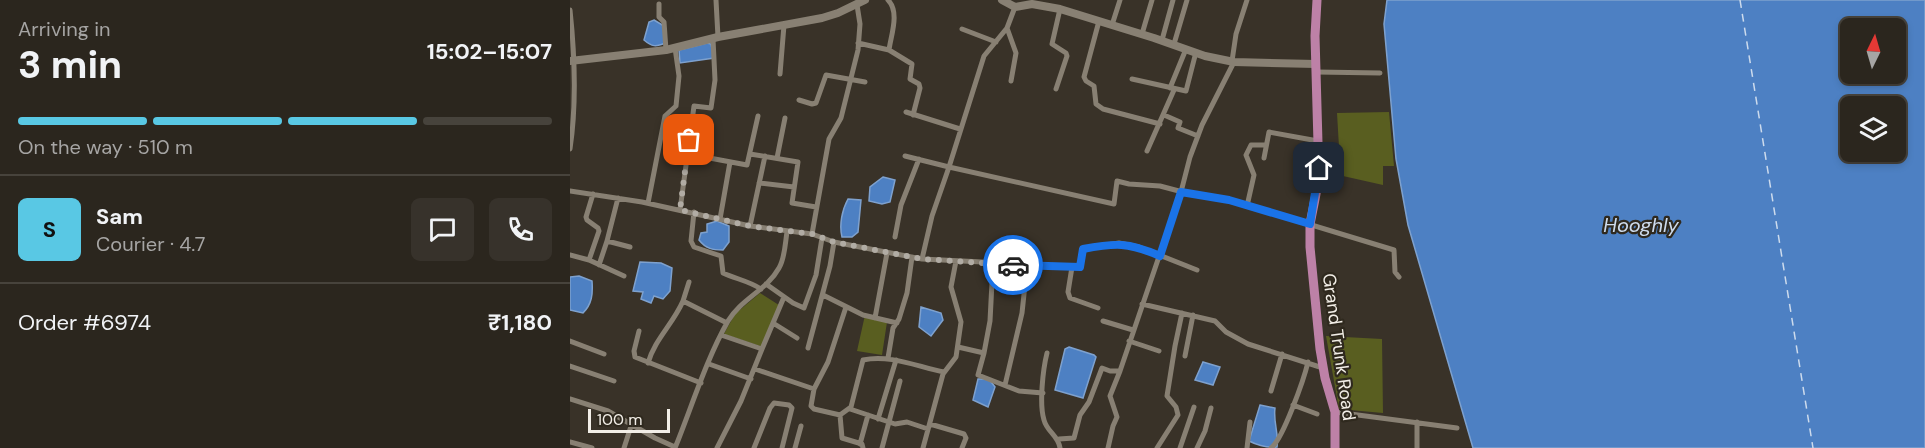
<!DOCTYPE html>
<html lang="en">
<head>
<meta charset="utf-8">
<style>
	body { margin:0; font-family:"DM Sans",sans-serif; background:#37322b; color:#f1f3f6; height:100vh; display:flex; flex-direction:column; font-size:22px; white-space:nowrap }
	* { box-sizing:border-box; margin:0 }
	p { font-size:20px; color:#a6a5a4 }
	.icon { flex:none; width:33px; height:33px; fill:none; stroke:currentColor; stroke-width:2; stroke-linecap:round; stroke-linejoin:round }
	.map { position:relative; flex:1; overflow:hidden }
	.side { display:flex; flex-direction:column; background:#2b261e; width:570px }
	.side>* { flex:none }
	.needle { width:39px; rotate:5deg }
	.tools { position:absolute; left:1270px; top:18px; display:grid; gap:12px }
	.tools a { display:grid; place-items:center; width:66px; height:66px; border-radius:9px; background:#2b261e; box-shadow:0 3px 9px #0003,0 0 0 2px #47433c; font-size:30px }
	.scale { position:absolute; left:18px; bottom:15px; width:82px; box-sizing:border-box; padding-left:6px; border:3px solid #f2eee7; border-top:0; font-size:16px; line-height:21px; white-space:nowrap; color:#f2eee7; -webkit-text-stroke:4px #2f291e; paint-order:stroke }
	.pin { position:absolute; display:grid; place-items:center; width:51px; height:51px; color:#fff; margin:-26px; border-radius:12px; box-shadow:0 3px 9px #0006 }
	.courier { position:absolute; display:grid; place-items:center; width:60px; height:60px; margin:-30px; border:4px solid #1a73e8; border-radius:50%; background:#fff; color:#222; box-shadow:0 2px 8px #0007 }
	.overview em { font-style:normal; font-weight:700 }
	.overview div { display:flex; flex-direction:column-reverse }
	.overview { display:flex; align-items:center; justify-content:space-between; height:102px; padding:0 18px }
	h1 { font-size:39px; font-weight:700; line-height:45px }
	.bar { display:grid; grid-template-columns:repeat(4,1fr); gap:9px 6px; align-content:center; height:72px; padding:0 18px }
	.bar i { height:8px; border-radius:4px; background:#47433c }
	.bar .selected { background:#59c8e4 }
	.bar p { grid-column:span 4 }
	.line { display:flex; align-items:center; gap:15px; padding:0 18px; border-top:2px solid #47433c }
	.line div { flex:1 }
	.round { display:grid; place-items:center; flex:none; width:63px; height:63px; border-radius:9px; background:#37322b }
	main { display:flex; flex:1; min-height:0 }
	.map>svg:first-child { display:block }
</style>
</head>
<body>
<main>
<section class="side">
<div class="overview"><div><h1>3 min</h1><p>Arriving in</p></div><em>15:02–15:07</em></div>
<div class="bar"><i class="selected"></i><i class="selected"></i><i class="selected"></i><i></i><p>On the way · 510 m</p></div>
<div class="line" style="height:108px"><b class="round" style="background:#59c8e4;color:#111">S</b><div><b>Sam</b><p>Courier · 4.7</p></div><a class="round"><svg class="icon" aria-label="chat" viewBox="0 0 24 24"><path d="M4 5h16v11H9l-5 4z"/></svg></a><a class="round"><svg class="icon" aria-label="phone" viewBox="0 0 24 24"><path d="M5 4h4l2 5-3 2q2 4 5 5l2-3 5 2v4C11 20 4 13 5 4z"/></svg></a></div>
<div class="line" style="height:78px"><div>Order #6974</div><b>₹1,180</b></div>
</section>
<div class="map">
<svg width="1355" height="448" viewBox="0 0 1355 448">
	<rect width="100%" height="100%" fill="#393228"/>
	<path fill="#595e20" d="M819,112L824,166H813V185L764,174V148L769,147L767,113Z
		M190,293L212,307L193,347L154,334L165,314Z
		M295,315L317,322L312,355L287,351Z
		M756,336L812,339L813,413L769,409Z"/>
	<path fill="#4d80c3" stroke="#7ea1ce" stroke-width="1.5" fill-rule="evenodd" d="M817,0H1355V448H903L838,225L826,159L814,24ZM1281,28H1326V74H1281ZM1281,106H1326V152H1281Z
		M84,20L94,26L95,43C86,47 82,47 74,40L79,22Z
		M137,43L141,44L144,58L110,63L109,50Z
		M313,177L325,180L320,202L312,204L299,201L300,187Z
		M278,199L291,200L288,232L282,237H272C269,225 272,210 278,199Z
		M147,221L159,226V242L153,250C143,250 136,249 129,240L131,233L137,232V224Z
		M70,262L91,263L102,268L100,291L93,299L84,296L81,303L71,299L73,292L63,291Z
		M9,276L22,281C23,294 22,304 13,313L0,310V277Z
		M351,307L371,313L373,320L361,336L349,327Z
		M499,347L524,355L526,357L513,398L485,390L495,349Z
		M633,362L650,367L643,385L625,380Z
		M408,379H419L425,387L418,407L403,400Z
		M690,405L705,408C703,423 709,432 707,447C697,448 689,446 679,441Z"/>
	<g fill="none" stroke-linecap="round" stroke-linejoin="round">
		<path stroke="#cddbed" stroke-width="1.5" stroke-dasharray="8 6" stroke-linecap="butt" d="M1170,0L1243,448"/>
		<path stroke="#888073" stroke-width="5" d="M146,0L148,37
			M318,0C330,12 321,35 319,50
			M89,4V17L94,22L96,50
			M445,7L437,28L414,56L379,167L544,204L547,181L559,184L590,186L624,195L659,200L824,250L825,272L829,277
			M0,10C5,57 7,102 0,149
			M529,21L514,77L516,81L524,86L526,104L533,109L590,124
			M542,25L550,0
			M437,28L446,53L441,81
			M392,29L426,42
			M572,34L582,0
			M592,40L603,0
			M288,43L319,50L342,64L340,79L349,84L350,88L343,115
			M604,44L617,0
			M662,61L666,34L677,0
			M747,72L810,73
			M210,74L214,25
			M562,79L616,91L626,52
			M600,88L616,49
			M486,89L497,56L496,53L482,44L490,9
			M229,100L242,104L246,103L256,75L295,82
			M336,112L390,129
			M594,115L610,122L608,128L628,136
			M577,151L604,90
			M118,154L177,165L188,116
			M180,154L228,162L222,203L246,207
			M335,156L379,167L362,216L352,259
			M207,158L215,118
			M694,158L699,132L748,141
			M189,183L224,187
			M0,191L72,202L180,226L242,234L264,242L352,259L510,267L513,249L549,243L569,247L627,270
			M78,203L95,116L106,106L109,76L105,48
			M677,206L684,175L676,155L681,145H696
			M110,210L124,106L141,108L145,80L143,39
			M124,212L121,241L124,247L151,256L153,273C166,279 179,281 191,289
			M150,219L160,162
			M180,226L195,156
			M242,234L259,139L271,118L288,50L290,24L287,5
			M325,237L331,205L349,159
			M37,241L48,198
			M0,255L19,260L54,276
			M19,260L29,231L28,228L17,220L16,217L23,194
			M29,265L37,241L60,247
			M502,267L498,292L500,298L528,308
			M119,282L113,301L157,323
			M196,284L223,303L234,308L246,275L252,238
			M253,295L293,315L327,323
			M572,304L645,321L656,332L678,344L753,368
			M276,307L258,362L244,389L241,406L244,409L270,415L272,438L292,444L293,448
			M305,318L317,253
			M533,321L563,330
			M203,323L227,338
			M69,331L64,351L65,357L131,383
			M0,341L34,354
			M559,341L589,351
			M388,347L414,353L408,375L449,391L473,393
			M238,348L260,266L264,242
			M192,349L214,297
			M414,353L420,321L423,263
			M477,353C473,369 469,404 474,420C477,432 488,435 490,448
			M615,356L623,315
			M318,358L323,328L329,319L337,293L342,257
			M78,363C85,339 103,324 113,301
			M139,364L181,379
			M0,366L44,381
			M185,369L244,389
			M435,385L452,313L457,266
			M701,391L712,354
			M0,399L38,411L85,438L105,447
			M723,405L747,414
			M280,409L325,424L337,422L358,429
			M765,412L887,428
			M270,415L281,407L293,360C320,354 348,367 374,372
			M308,419L326,360
			M360,424L394,434L396,438L392,448
			M489,439L504,438L510,415L519,402L532,368L540,371H550L611,192L620,157L632,125L664,62
			M0,442L22,448
			M290,444L298,415
			M54,448L62,423
			M105,448C122,406 136,360 158,321C171,299 197,290 209,268C215,258 215,244 217,232
			M147,448L171,401L192,349L151,335
			M184,448L200,408L204,403L219,405L222,408L212,448
			M225,448L231,426
			M312,448L330,381
			M353,448L373,374L386,357L391,322L381,287L386,261
			M538,448L543,426L547,417L540,396L550,371
			M587,448L608,415L606,407L597,396L605,346L612,313
			M610,448L624,407
			M627,448L635,431L641,408
			M677,448L680,422
			M701,448C713,439 734,379 738,362
			M847,448V422"/>
		<path stroke="#888073" stroke-width="8" d="M432,0L445,7L462,4L490,9L584,38L635,56L664,62L746,64
			M0,61L96,50L148,37L252,18L268,13L295,0"/>
		<path stroke="#bd81a7" stroke-width="9" d="M747,0L745,36L749,179L740,224V247L750,349L755,378L765,412V448"/>
	</g>
	<g fill="none" stroke-linecap="round" stroke-linejoin="round">
		<path stroke="#b1aca4" stroke-width="6" stroke-dasharray="0 10.8" d="M119,140L110,210L180,226L242,234L264,242L352,259L443,265"/>
		<path stroke="#1a73e8" stroke-width="8" d="M443,265L510,267L513,249C545,243 558,242 590,256L611,192L659,200L740,224L749,168"/>
	</g>
	<g text-anchor="middle" stroke-width="4.5" stroke-linejoin="round" paint-order="stroke">
		<g font-size="18" fill="#f2eee7" stroke="#2f291e">
			<text transform="translate(769 347) rotate(82)" y="6">Grand Trunk Road</text>
		</g>
		<g font-size="20" font-style="italic" fill="#cddbed" stroke="#2f291e">
			<text x="1071" y="232">Hooghly</text>
		</g>
	</g>
</svg>
<div class="tools">
<a><svg class="needle" viewBox="-14 -14 28 28"><path d="M0-13l5 13h-10z" fill="#e53935"/><path d="M0 13l5-13h-10z" fill="#a6a5a4"/></svg></a>
<a><svg class="icon" aria-label="layers" viewBox="0 0 24 24"><path d="M12 4l9 5-9 5-9-5zM3 14l9 5 9-5"/></svg></a>
</div>
<div class="scale">100 m</div>
<div class="pin" style="left:119px;top:140px;background:#ea580c"><svg class="icon" aria-label="bag" viewBox="0 0 24 24"><path d="M5 8h14l-1 12H6zM9 8a3 3 0 0 1 6 0"/></svg></div>
<div class="pin" style="left:749px;top:168px;background:#1f2937"><svg class="icon" aria-label="home" viewBox="0 0 24 24"><path d="M3 11l9-7 9 7M6 9v11h12V9"/></svg></div>
<div class="courier" style="left:443px;top:265px"><svg class="icon" aria-label="car" viewBox="0 0 24 24"><path d="M5 17H2v-5l4-1 3-4h7l3 4 3 1v5h-3M9 17h6M6 11h13"/><circle cx="7" cy="17" r="2"/><circle cx="17" cy="17" r="2"/></svg></div>
</div>
</main>
</body>
</html>
